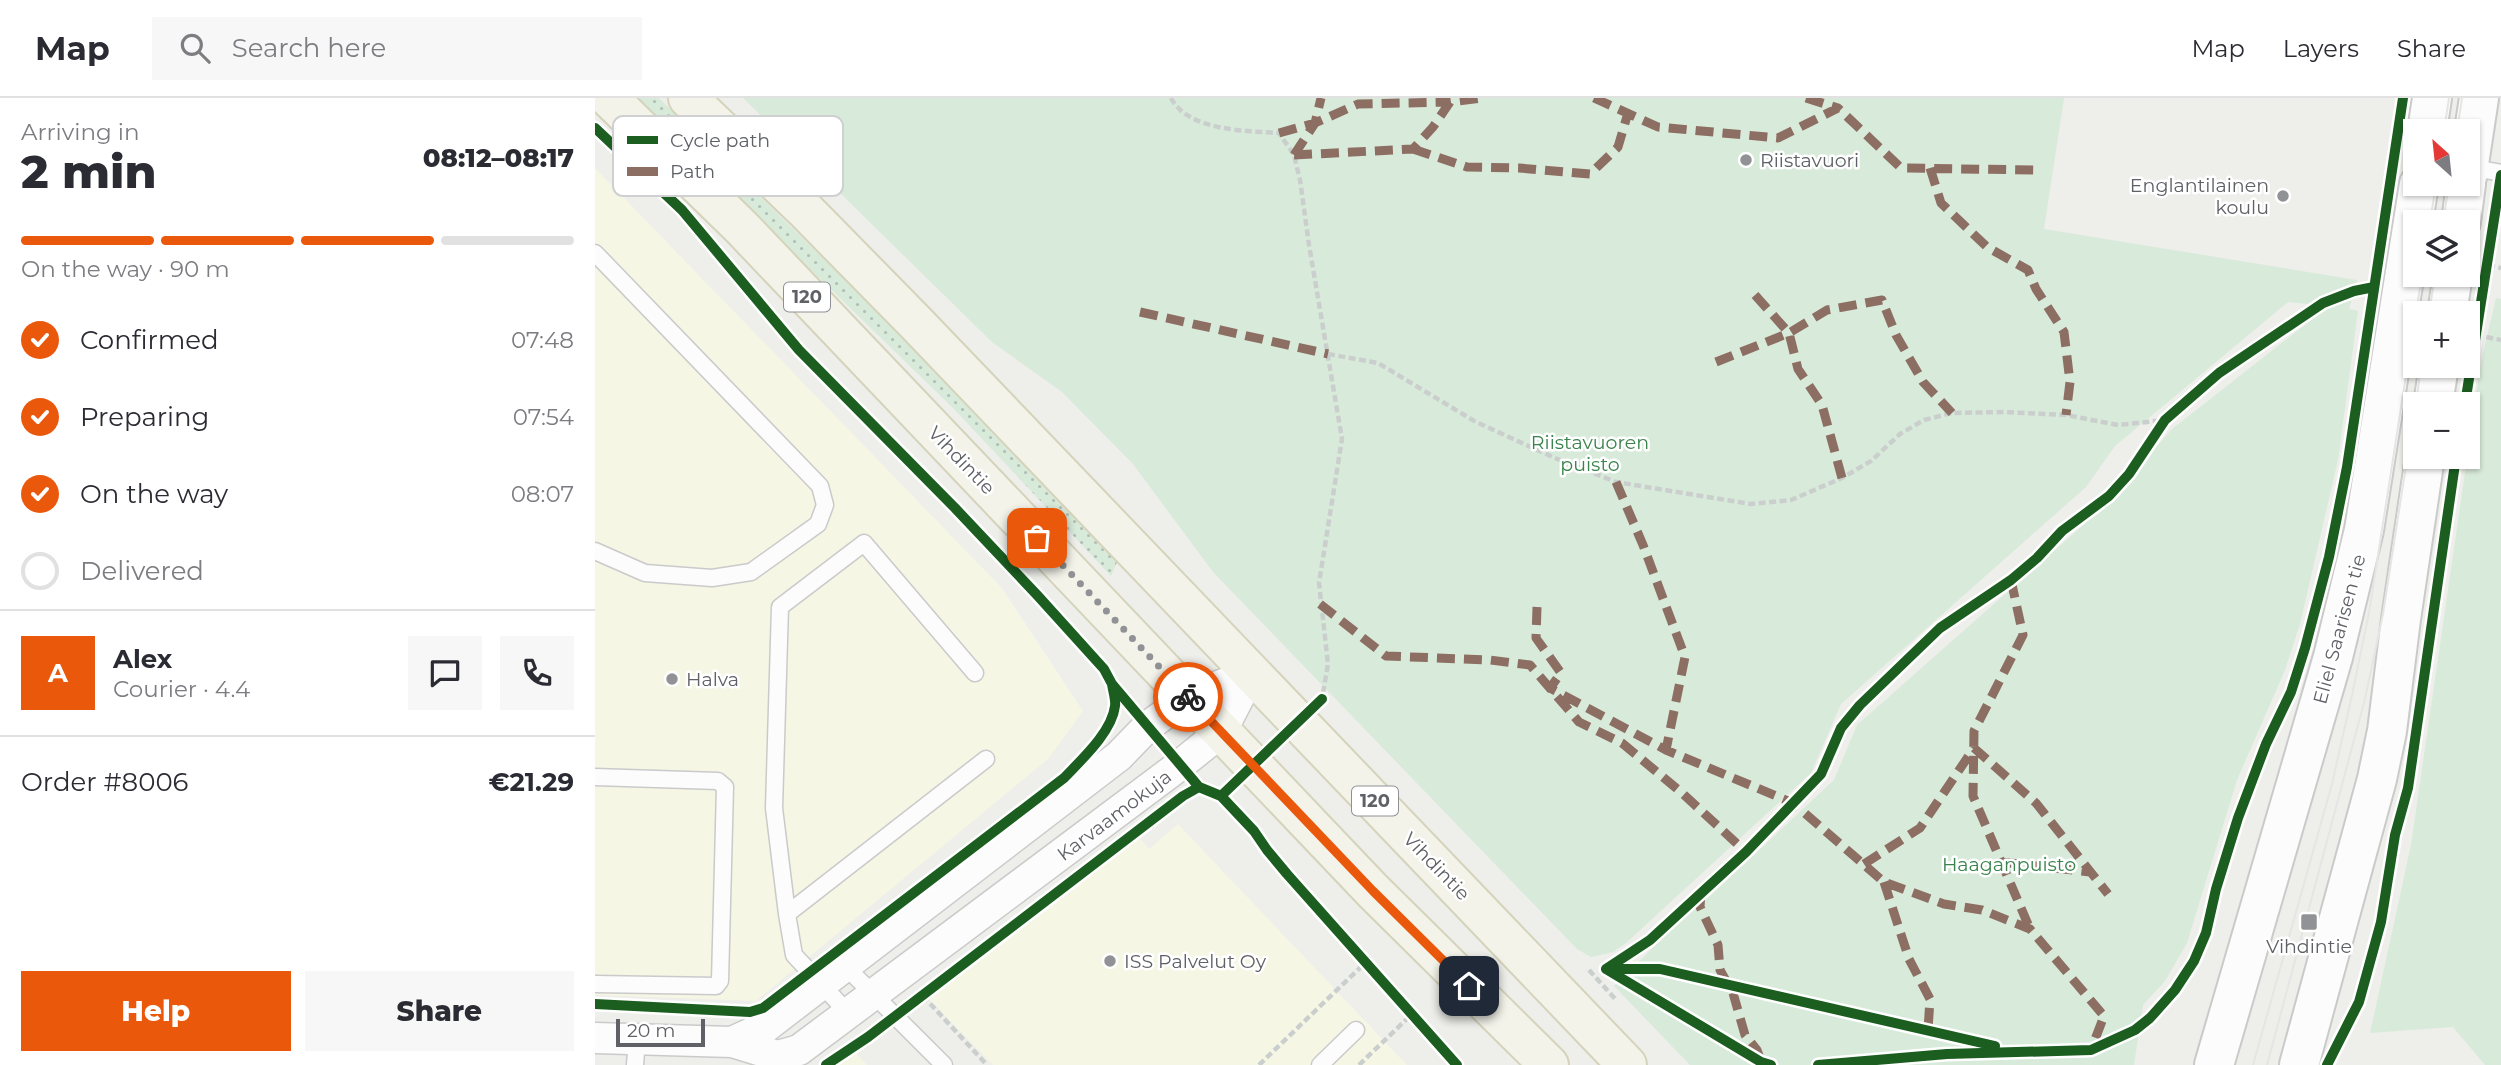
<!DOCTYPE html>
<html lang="en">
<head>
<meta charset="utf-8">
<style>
	body { margin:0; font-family:Montserrat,sans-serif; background:#f7f7f7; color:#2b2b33; height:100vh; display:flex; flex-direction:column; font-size:26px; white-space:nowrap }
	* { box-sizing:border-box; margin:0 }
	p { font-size:23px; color:#7c7c81 }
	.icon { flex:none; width:38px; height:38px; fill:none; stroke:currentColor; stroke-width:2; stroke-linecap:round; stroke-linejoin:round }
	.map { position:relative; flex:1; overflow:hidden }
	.panel { display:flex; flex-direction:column; background:#fff; width:595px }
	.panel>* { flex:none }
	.needle { width:46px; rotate:333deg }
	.fabs { position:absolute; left:1808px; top:21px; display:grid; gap:14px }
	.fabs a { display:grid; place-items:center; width:77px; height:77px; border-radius:0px; background:#fff; box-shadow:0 2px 5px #0004; font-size:35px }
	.scale { position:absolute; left:21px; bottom:18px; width:89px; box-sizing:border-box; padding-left:7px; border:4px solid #5f6167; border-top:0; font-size:19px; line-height:24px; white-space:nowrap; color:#5f6167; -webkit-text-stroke:5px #fff; paint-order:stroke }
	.pin { position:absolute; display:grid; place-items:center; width:60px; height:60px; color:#fff; margin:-30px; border-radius:14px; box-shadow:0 4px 10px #0006 }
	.courier { position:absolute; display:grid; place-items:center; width:70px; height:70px; margin:-35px; border:5px solid #ea580c; border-radius:50%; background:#fff; color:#222; box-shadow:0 2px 9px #0007 }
	.head em { font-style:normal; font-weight:800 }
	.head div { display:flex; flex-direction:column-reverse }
	.head { display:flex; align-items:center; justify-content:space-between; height:119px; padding:0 21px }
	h1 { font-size:46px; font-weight:800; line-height:52px }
	.bar { display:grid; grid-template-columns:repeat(4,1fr); gap:10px 7px; align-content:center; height:84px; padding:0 21px }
	.bar i { height:9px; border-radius:5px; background:#e1e1e2 }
	.bar .current { background:#ea580c }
	.bar p { grid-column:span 4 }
	.line { display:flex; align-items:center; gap:18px; padding:0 21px; border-top:2px solid #e1e1e2 }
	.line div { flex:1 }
	.round { display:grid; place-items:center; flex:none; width:74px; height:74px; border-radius:0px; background:#f7f7f7 }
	ol { padding:0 21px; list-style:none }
	li { display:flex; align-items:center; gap:21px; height:77px }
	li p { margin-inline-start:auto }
	li .icon { padding:7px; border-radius:50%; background:#ea580c; color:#fff; stroke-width:4 }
	li:last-child { color:#7c7c81 }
	li i { width:38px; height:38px; border:4px solid #e1e1e2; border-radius:50% }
	.action { display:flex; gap:14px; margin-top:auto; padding:14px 21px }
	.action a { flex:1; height:80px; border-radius:0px; background:#ea580c; color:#fff; font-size:28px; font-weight:800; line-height:80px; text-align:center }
	.action a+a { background:#f7f7f7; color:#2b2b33 }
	header { display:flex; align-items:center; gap:42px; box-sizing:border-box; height:98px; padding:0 35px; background:#fff; border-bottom:2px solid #e1e1e2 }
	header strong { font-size:33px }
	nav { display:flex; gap:38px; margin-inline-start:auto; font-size:24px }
	.search { width:490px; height:63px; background:#f7f7f7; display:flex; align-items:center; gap:18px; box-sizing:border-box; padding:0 24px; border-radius:0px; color:#7c7c81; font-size:26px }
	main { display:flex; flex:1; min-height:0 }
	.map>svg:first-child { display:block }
</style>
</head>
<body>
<header>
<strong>Map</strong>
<div class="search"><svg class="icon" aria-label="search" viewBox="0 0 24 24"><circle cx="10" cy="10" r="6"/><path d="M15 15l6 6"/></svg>Search here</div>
<nav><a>Map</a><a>Layers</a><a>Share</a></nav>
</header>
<main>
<section class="panel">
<div class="head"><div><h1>2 min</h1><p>Arriving in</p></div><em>08:12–08:17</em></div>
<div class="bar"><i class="current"></i><i class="current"></i><i class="current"></i><i></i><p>On the way · 90 m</p></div>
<ol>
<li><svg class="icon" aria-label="check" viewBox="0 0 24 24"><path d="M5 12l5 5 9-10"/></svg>Confirmed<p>07:48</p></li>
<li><svg class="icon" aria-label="check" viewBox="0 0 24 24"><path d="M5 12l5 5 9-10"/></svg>Preparing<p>07:54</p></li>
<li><svg class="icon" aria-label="check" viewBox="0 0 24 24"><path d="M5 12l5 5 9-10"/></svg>On the way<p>08:07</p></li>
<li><i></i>Delivered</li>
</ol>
<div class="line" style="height:126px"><b class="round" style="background:#ea580c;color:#fff">A</b><div><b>Alex</b><p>Courier · 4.4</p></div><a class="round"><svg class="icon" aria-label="chat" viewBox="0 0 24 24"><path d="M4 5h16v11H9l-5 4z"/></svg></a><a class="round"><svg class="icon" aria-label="phone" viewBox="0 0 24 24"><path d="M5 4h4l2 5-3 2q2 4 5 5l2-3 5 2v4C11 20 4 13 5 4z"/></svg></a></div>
<div class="line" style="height:91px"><div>Order #8006</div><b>€21.29</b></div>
<div class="action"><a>Help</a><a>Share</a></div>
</section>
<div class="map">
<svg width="1906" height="967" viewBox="0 0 1906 967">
	<defs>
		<pattern id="grass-dots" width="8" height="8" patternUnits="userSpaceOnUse" patternTransform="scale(1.75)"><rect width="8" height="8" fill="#d8eada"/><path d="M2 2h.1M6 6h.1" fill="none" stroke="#b2c1b5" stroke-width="1.8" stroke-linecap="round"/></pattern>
	</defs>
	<rect width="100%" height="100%" fill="#eeeeea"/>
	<path fill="#f6f6e5" d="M0,70L407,490L488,613L453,661L161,903L0,897Z
		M583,726L812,967H398L331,898L541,736L554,751Z
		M261,955L272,967H240Z"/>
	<path fill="url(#grass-dots)" d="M39,0H64L366,295L523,462L516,478L358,310Z"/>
	<path fill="#d8eada" d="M148,0H1469L1449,131L1762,182L1754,211L1763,213L1743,362L1705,526L1690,572L1642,682L1592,845L1570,883L1548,907L1539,967H1095L1019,888L1083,825L1116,797L1239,682L1262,627L1511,407L1577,331L1734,208L1693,204L1520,348L1491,389L1246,606L1216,675L1031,845L1018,854L996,859L982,851L618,474L538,366L467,294L397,244Z
		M1901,200L1906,201V967H1890L1858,929L1775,935L1816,747L1886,264Z"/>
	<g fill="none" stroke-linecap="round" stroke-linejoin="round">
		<defs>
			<path id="service" d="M1874,69L1906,75
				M0,155L225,388L230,407L223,426L156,474L117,480L50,475L0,453
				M0,679L123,683L130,689L125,883L121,888L0,886
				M192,816L179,710L185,509L269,445L380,575
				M249,867L349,967
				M254,916L199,857L192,816L391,661
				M40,967L42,941
				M725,967L761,932"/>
			<path id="minor" d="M0,940L137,944L183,958L204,952L585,667L626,634L656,576
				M137,944L172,928L524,658L552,629L593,599L656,576"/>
			<path id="tertiary" d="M1832,33L1837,0
				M1872,79L1884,0
				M1866,124L1871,86
				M1852,215L1858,177
				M1838,306L1844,268
				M1619,967L1738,559L1769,432L1824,86
				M1704,967L1782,681L1792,633L1806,521L1830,359"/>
			<path id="primary" d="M14,0L147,130L778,793L954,967
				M93,0L209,111L321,225L1032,967"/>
		</defs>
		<use href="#service" stroke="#cacaca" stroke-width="19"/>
		<use href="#minor" stroke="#cacaca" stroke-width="33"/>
		<use href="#tertiary" stroke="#cacaca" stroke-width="42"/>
		<use href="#primary" stroke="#d5d3ba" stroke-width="42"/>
		<path stroke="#cacfcd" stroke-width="4.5" stroke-dasharray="7 3.5" stroke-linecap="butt" d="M576,0C593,33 651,33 684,35L699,57L705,82L714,147L747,341L724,485L733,566L727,601
			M1893,167L1906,170
			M1881,237L1906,242
			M733,256L783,265L881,324L960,360L1021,384L1156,406L1196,402L1247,380L1276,363L1305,336L1329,322L1357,315L1409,314L1471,317L1523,327L1570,322
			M994,872L1022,903
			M328,898L392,967
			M664,967L771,864
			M764,967L817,916"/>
		<use href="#service" stroke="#fcfcfc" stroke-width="16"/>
		<use href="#minor" stroke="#fcfcfc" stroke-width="30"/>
		<use href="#tertiary" stroke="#fcfcfc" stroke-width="38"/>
		<use href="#primary" stroke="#f3f3ea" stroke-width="38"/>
		<path stroke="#e5e5e4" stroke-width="2" d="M1849,33L1854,0
			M1862,33L1867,0
			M1835,124L1841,86
			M1848,124L1854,86
			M1821,215L1827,177
			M1834,215L1840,177
			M1821,306L1826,268
			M1658,967L1737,686L1757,597L1774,515L1820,220
			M1672,967L1770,601L1788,516L1820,310"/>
		<path stroke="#8d6e63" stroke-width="9" stroke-dasharray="18 9" stroke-linecap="butt" d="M999,0L1063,29L1183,40L1243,10L1306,70L1439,72
			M1211,0L1243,10
			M684,35L720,25L763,6L855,4
			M818,51L872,69L924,70L995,76L1023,49L1033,15
			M699,57L818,51L838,29L855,4L886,0
			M699,57L720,25L726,0
			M1335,70L1346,105L1392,149L1433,172L1441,191L1469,234L1475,284L1471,317
			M1160,197L1194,235L1203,271L1227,307L1247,380
			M545,214L733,256
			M1121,264L1194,235L1232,212L1287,202L1301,237L1328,284L1357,315
			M1021,384L1048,447L1090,559L1071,652
			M1416,482L1428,537L1379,633L1378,698L1435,831
			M725,506L791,558L895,562L935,567L984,624L1027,645L1087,695L1151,754
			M942,509L941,540L966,575L955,590L1071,652L1198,705L1289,784L1349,806L1387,812L1435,831L1509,918L1496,952
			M1406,764L1495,774
			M1269,766L1325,730L1379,650L1441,705L1513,796
			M1289,784L1314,861L1335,901L1333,932
			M1106,794L1105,809L1123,847L1125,872L1138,895L1150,937L1162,952L1165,960"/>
		<defs>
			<path id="cycleway" d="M0,30L87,112L204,252L360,410L443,498L509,571L517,586L604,689L626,698L659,733L672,752L692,776L862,967
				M1870,306L1906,77
				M626,698L727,601
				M1011,871L1055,842L1151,754L1226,676L1246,630L1265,607L1345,530L1416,482L1442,460L1467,433L1514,398L1534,376L1570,322L1624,275L1728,205L1759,193L1779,189
				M1011,871H1065L1400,948
				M1011,871L1166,964L1176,967
				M0,906L155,914L168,910L469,680C486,662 517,634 520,608C521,602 518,593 517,586
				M231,967L273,939L588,698L604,689
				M1223,967L1352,956L1496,952L1540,932L1555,920L1580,892L1599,863L1611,835L1621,791L1643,720L1671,646L1696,594L1710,550L1734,459L1752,369L1808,0
				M1732,967L1764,904L1786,824L1800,737L1813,690L1861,359"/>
		</defs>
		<use href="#cycleway" stroke="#fff" stroke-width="15"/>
		<use href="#cycleway" stroke="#1b5e20" stroke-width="10"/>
	</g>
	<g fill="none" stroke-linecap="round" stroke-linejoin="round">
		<path stroke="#919295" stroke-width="7" stroke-dasharray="0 12.6" d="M442,440L593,599"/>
		<path stroke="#ea580c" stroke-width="9" d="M593,599L778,793L874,888"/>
	</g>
	<g fill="#919295" stroke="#fff" stroke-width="2.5">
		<circle cx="1151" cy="62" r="7"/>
		<circle cx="1688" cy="98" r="7"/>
		<circle cx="77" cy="581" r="7"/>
		<rect x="1705" y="815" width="18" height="18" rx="3.5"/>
		<circle cx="515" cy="863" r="7"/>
	</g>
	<g text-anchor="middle" stroke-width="5" stroke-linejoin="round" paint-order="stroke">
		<g fill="#fff" stroke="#8f9095" stroke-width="2">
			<rect x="189" y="184.5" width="46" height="29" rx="5"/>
			<rect x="757" y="688.5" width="46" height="29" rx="5"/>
		</g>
		<g font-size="18" font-weight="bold" fill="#5f6167">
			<text x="212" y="205">120</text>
			<text x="780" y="709">120</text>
		</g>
		<g font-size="19" fill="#5f6167" stroke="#fff" text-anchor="start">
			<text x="1165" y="69">Riistavuori</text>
			<text x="1674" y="94" text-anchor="end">Englantilainen<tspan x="1674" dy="22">koulu</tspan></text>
			<text x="91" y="588">Halva</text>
			<text x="1714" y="855" text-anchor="middle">Vihdintie</text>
			<text x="529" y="870">ISS Palvelut Oy</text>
		</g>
		<g font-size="19" fill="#39844c" stroke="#fff">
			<text x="995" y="351">Riistavuoren<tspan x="995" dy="22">puisto</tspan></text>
			<text x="1414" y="773">Haaganpuisto</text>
		</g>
		<g font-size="19" fill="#5f6167" stroke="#fff">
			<text transform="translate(367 362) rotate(46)" y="7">Vihdintie</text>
			<text transform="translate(1744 531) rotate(-75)" y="7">Eliel Saarisen tie</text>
			<text transform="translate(519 717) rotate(-37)" y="7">Karvaamokuja</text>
			<text transform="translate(842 768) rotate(46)" y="7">Vihdintie</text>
		</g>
	</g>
	<rect x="18" y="18" width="230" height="80" rx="10" fill="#fff" stroke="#cfd0d1" stroke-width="2"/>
	<rect x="32" y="38" width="31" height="8" fill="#1b5e20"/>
	<rect x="32" y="69" width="31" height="9" fill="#8d6e63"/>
	<g font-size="19" fill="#5f6167">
		<text x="75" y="49">Cycle path</text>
		<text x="75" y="80">Path</text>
	</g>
</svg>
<div class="fabs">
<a><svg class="needle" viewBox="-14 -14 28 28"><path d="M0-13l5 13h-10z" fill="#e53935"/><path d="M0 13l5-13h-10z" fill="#7c7c81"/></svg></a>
<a><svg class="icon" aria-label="layers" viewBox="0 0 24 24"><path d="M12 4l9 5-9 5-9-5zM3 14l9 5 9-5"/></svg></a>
<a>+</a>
<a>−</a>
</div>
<div class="scale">20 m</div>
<div class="pin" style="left:442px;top:440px;background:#ea580c"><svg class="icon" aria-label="bag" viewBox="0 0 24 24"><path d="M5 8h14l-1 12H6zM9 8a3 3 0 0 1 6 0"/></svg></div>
<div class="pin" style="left:874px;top:888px;background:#1f2937"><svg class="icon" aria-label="home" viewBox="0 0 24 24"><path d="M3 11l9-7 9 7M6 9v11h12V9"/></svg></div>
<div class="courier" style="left:593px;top:599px"><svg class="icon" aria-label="bike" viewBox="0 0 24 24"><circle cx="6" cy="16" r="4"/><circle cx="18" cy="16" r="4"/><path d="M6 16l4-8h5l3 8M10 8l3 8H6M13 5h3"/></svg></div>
</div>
</main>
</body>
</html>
